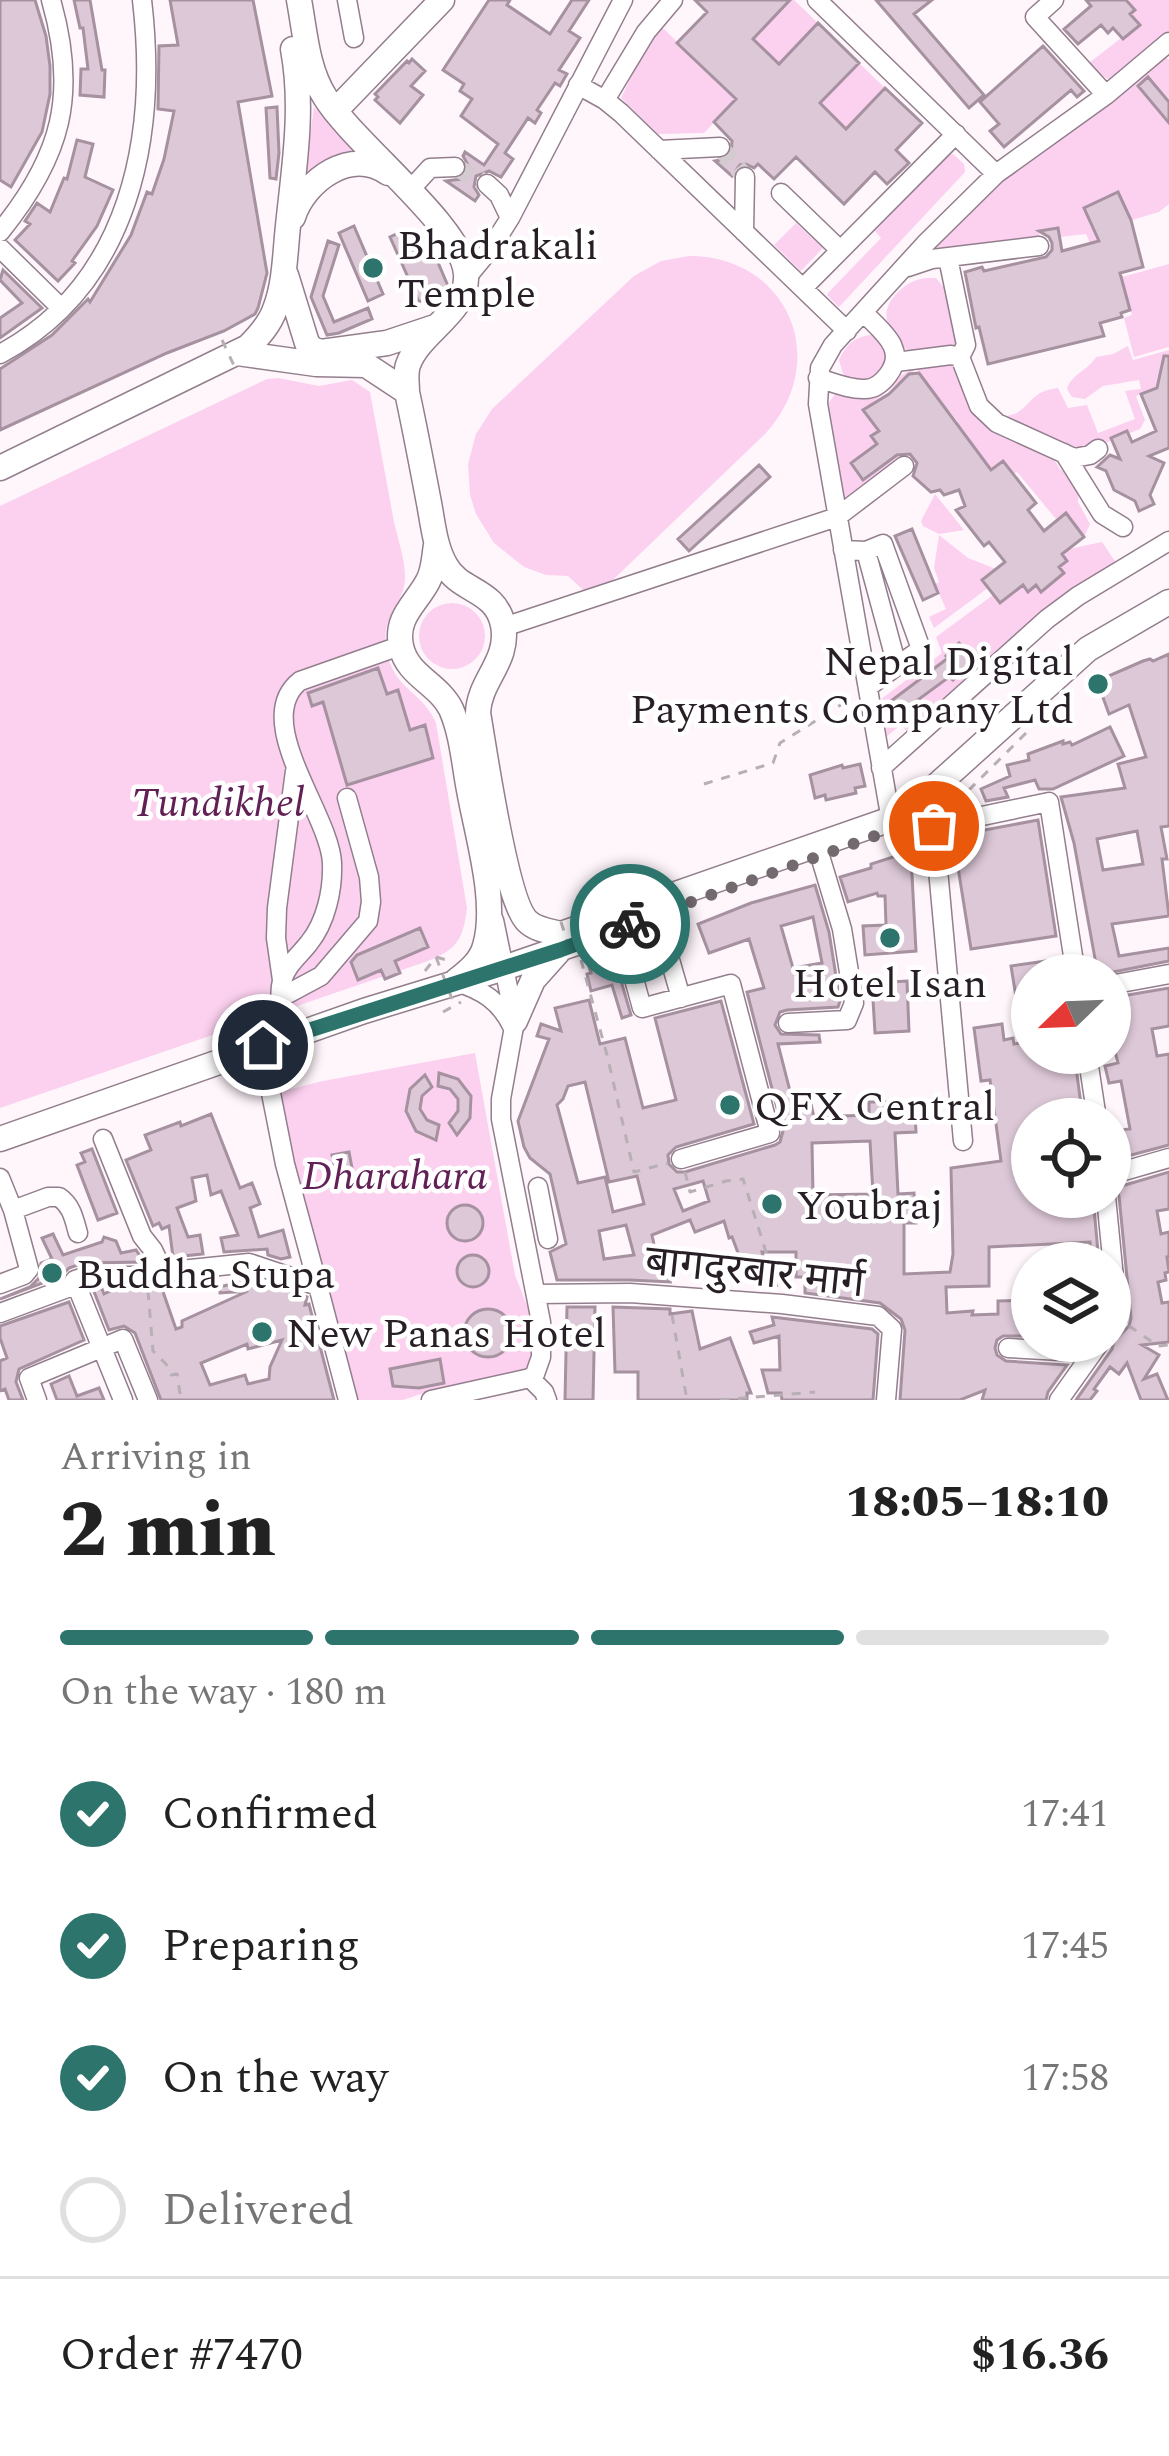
<!DOCTYPE html>
<html lang="en">
<head>
<meta charset="utf-8">
<style>
	body { margin:0; font-family:Spectral,"Noto Sans Devanagari",serif; background:#f2f2f2; color:#222; height:100vh; display:flex; flex-direction:column; font-size:45px; white-space:nowrap }
	* { box-sizing:border-box; margin:0 }
	p { font-size:39px; color:#767676 }
	.icon { flex:none; width:66px; height:66px; fill:none; stroke:currentColor; stroke-width:2; stroke-linecap:round; stroke-linejoin:round }
	.map { position:relative; height:1400px; overflow:hidden }
	.sheet { display:flex; flex-direction:column; background:#fff; flex:1 }
	.sheet>* { flex:none }
	.needle { width:78px; rotate:247deg }
	.buttons { position:absolute; left:1011px; top:954px; display:grid; gap:24px }
	.buttons a { display:grid; place-items:center; width:120px; height:120px; border-radius:50%; background:#fff; box-shadow:0 3px 9px #0004; font-size:60px }
	.pin { position:absolute; display:grid; place-items:center; width:102px; height:102px; color:#fff; margin:-51px; border:6px solid #fff; border-radius:50%; box-shadow:0 3px 12px #0007 }
	.courier { position:absolute; display:grid; place-items:center; width:120px; height:120px; margin:-60px; border:9px solid #2c746c; border-radius:50%; background:#fff; color:#222; box-shadow:0 3px 15px #0007 }
	.summary em { font-style:normal; font-weight:800 }
	.summary div { display:flex; flex-direction:column-reverse }
	.summary { display:flex; align-items:center; justify-content:space-between; height:204px; padding:0 60px }
	h1 { font-size:78px; font-weight:800; line-height:90px }
	.bar { display:grid; grid-template-columns:repeat(4,1fr); gap:18px 12px; align-content:center; height:144px; padding:0 60px }
	.bar i { height:15px; border-radius:9px; background:#e0e0e0 }
	.bar .selected { background:#2c746c }
	.bar p { grid-column:span 4 }
	.line { display:flex; align-items:center; gap:30px; padding:0 60px; border-top:3px solid #e0e0e0 }
	.line div { flex:1 }
	ol { padding:0 60px; list-style:none }
	li { display:flex; align-items:center; gap:36px; height:132px }
	li p { margin-inline-start:auto }
	li .icon { padding:12px; border-radius:50%; background:#2c746c; color:#fff; stroke-width:4 }
	li:last-child { color:#767676 }
	li i { width:66px; height:66px; border:6px solid #e0e0e0; border-radius:50% }
	.map>svg:first-child { display:block }
</style>
</head>
<body>
<div class="map">
<svg width="1169" height="1400" viewBox="0 0 1169 1400">
	<rect width="100%" height="100%" fill="#fff6fc"/>
	<path fill="#fbd1ef" d="M790,0H794L818,23L779,64L753,39Z
		M1130,0H1169V31L1110,80L1099,74L1089,63L1139,24L1130,14L1134,10L1128,2Z
		M660,29H664L736,99L704,133L658,134L621,98L647,44Z
		M1164,55L1169,60V204L1159,212L1132,220L1118,192L1084,208L1097,236L1109,238L1090,243L1086,234L1060,237L1058,228L1039,231L1040,240L933,248L1007,176Z
		M859,63L885,88L846,129L820,103Z
		M314,107L364,157L304,180Z
		M953,154L964,164L965,172L839,307L827,295L828,293L881,238L875,231L947,155Z
		M796,223L823,248L801,271L774,245Z
		M689,256C788,256 832,360 766,433L593,599L568,576L546,575L524,567L494,543L476,514L470,495L468,464L476,434L492,409L634,276L661,261Z
		M1169,264V347L1134,357L1124,318L1132,315L1122,277Z
		M926,278H936L945,289L957,341L953,348L910,354C892,333 874,316 898,292C908,283 913,280 926,278Z
		M870,335L879,337L892,353L882,369L870,378L872,382L869,384L844,377L839,360C846,345 854,337 870,335Z
		M1128,346L1133,360L1169,350V383L1136,396L1145,420L1140,429L1088,450H1076L1000,417C1034,414 1023,392 1058,388L1068,408L1087,405L1098,433L1135,419L1125,391L1141,389L1139,380L1103,386L1085,399L1072,397L1067,389C1071,374 1088,371 1096,357L1113,354Z
		M951,364L974,407L1053,458L1060,469L1071,477L1079,488L1078,502L1090,524L1084,537L1066,514L1056,519L1017,472L1013,474L989,472L958,428V422L916,369L863,410L879,431L872,437L878,446L887,441L902,461L845,500L828,404L835,394L840,393C893,407 874,388 911,370C922,364 939,365 951,364Z
		M278,378L319,386L352,380L370,392C378,435 386,478 394,522C398,539 405,559 405,577C405,607 377,614 388,657C398,692 423,692 436,723L467,908C463,940 457,949 428,961L0,1108V506L267,379Z
		M935,494L964,530L939,534L923,526L921,521Z
		M939,535L968,558L996,569L982,580L988,588L934,628L929,617L946,609L935,584L939,582L934,568Z
		M1102,542L1117,564L909,734L901,725L887,736L880,700L942,653L936,637L993,595L1000,603L1023,585L1028,591L1036,585L1041,591L1064,573L1059,567L1067,560L1062,554L1069,549Z
		M419 636a33 33 0 1 1 66 0a33 33 0 1 1-66 0Z
		M475,1053L515,1275L531,1316L533,1347L528,1368L517,1375L487,1383L424,1393L403,1400H353L275,1093L323,1081Z"/>
	<path fill="#ddc8d7" stroke="#a5919f" stroke-width="3" fill-rule="evenodd" d="M0,0H35L46,36L50,66V94L42,132L11,187L0,180Z
		M74,0H90L102,70H105L104,97L80,95L81,69H88L83,28H80Z
		M170,0H253L272,96L238,102L267,273L258,308L255,314L224,331L167,353L0,430V369L52,335L88,299L90,302L131,235L147,192L152,194L164,159L174,111L158,109L159,46L178,45Z
		M489,0H510L507,5L550,34L572,0H589L569,31L580,38L559,70L567,74L560,86L555,83L537,110L541,113L535,123L528,118L505,153L513,159L501,177L489,171L476,176L474,187L479,195L475,201L446,181L461,179L466,174L468,165L463,156L465,152L484,165L498,144L461,116L472,99L460,91L464,84L443,70Z
		M695,0H790L753,39L779,64L818,23L859,63L820,103L846,129L885,88L922,123L896,150L909,163L887,184L875,172L844,204L796,157L774,179L758,164L754,168L746,164L740,165L732,176L715,161L726,159L731,154L732,141L714,122L736,99L677,43L707,12Z
		M876,0H932L914,14L984,95L969,108Z
		M1086,0H1126L1135,10L1130,14L1140,25L1123,39L1113,28L1108,33L1101,25L1078,44L1064,29L1091,6Z
		M1043,46L1084,91L1077,97L1071,90L1004,147L990,131L999,124L980,102Z
		M412,59L425,71L411,86L423,95L400,123L375,100L378,97L375,94L407,61L409,63Z
		M1148,77L1169,102V123L1138,86Z
		M277,107L279,153L276,179L270,178L266,108Z
		M77,140L93,144L85,177L113,190L97,226L72,261L75,263L58,281L15,240L30,224L25,221L37,203L50,212L64,178L67,179Z
		M1118,192L1131,220L1143,267L1120,273L1130,310L1121,313L1122,317L1100,323L1104,336L988,364L979,327L976,328L965,272L982,267L984,271L1046,257L1052,250V243L1049,237L1039,231L1058,228L1062,251L1099,241L1084,208Z
		M354,226L383,294L368,301L339,233Z
		M405,230L419,260L434,253L448,286L419,302L390,237Z
		M328,241L339,245L323,296L334,322L368,308L372,319L339,333L327,335L311,297Z
		M3,270L42,308L0,338V318L22,303L0,280Z
		M1164,356H1169V448L1149,456L1164,463L1150,495L1154,504L1139,511L1135,501L1114,490L1106,471L1097,467L1110,455L1120,459L1111,438L1127,431L1132,442L1156,431L1141,394L1157,388Z
		M919,373L991,470L1003,461L1036,503L1028,510L1044,531L1066,513L1084,537L1062,554L1067,561L1059,567L1064,573L1041,592L1036,585L1028,592L1023,585L1000,603L982,580L1005,562L989,542L984,546L956,510L965,506L959,490L944,495L940,490L931,492L913,476L917,463L910,454L897,455L863,480L851,463L877,444L871,436L879,431L863,410L889,394L909,374Z
		M759,465L770,477L689,551L678,539Z
		M912,529L938,593L923,600L895,536Z
		M959,643L975,659L953,680L949,677L896,716L887,704L948,658L946,656Z
		M1169,654V826L1161,827L1167,859H1162L1169,916L1112,924L1119,956L1169,948V961L1098,975L1074,843L1061,797L1125,788L1118,764L1146,757L1129,705L1109,714L1097,681L1143,661L1150,659L1153,661ZM1137,831L1143,864L1103,870L1097,839Z
		M378,668L387,694L398,690L410,730L425,725L433,758L347,785L323,702L312,706L308,693Z
		M1110,727L1124,756L1053,789H1039L1035,780L1004,788L1008,797L986,801L981,789L1010,776L1007,765L1029,760L1028,754L1063,741V744L1070,742L1072,745Z
		M860,764L865,786L855,788L856,793L826,800L825,795L815,798L810,775L842,765L843,768Z
		M1038,820L1056,936L971,949L953,836Z
		M911,856L916,951L865,955L863,926L886,925L885,896H878L877,893L848,902L840,877L871,868V864L893,857Z
		M815,885L829,932L840,1001L838,1007L787,1010L780,1012L775,1025L781,1034L819,1035L820,1042L778,1044L791,1095L808,1091L814,1117L869,1115V1102H885V1115L915,1114L916,1132L895,1133L898,1194L914,1193L916,1223H904V1274L950,1272L953,1254L951,1168L1001,1161L990,1080L981,1081L974,1028L1002,1024L1004,1040L1013,1038L1014,1044L1032,1041V1053H1074L1083,1119H1032V1197H1093L1099,1263H1096L1095,1257H1090V1242L989,1247V1286L946,1287L947,1313L973,1311L972,1315L998,1314V1301L1032,1300V1314H1027V1336H1003L997,1340L995,1348L997,1355L1006,1361L1067,1365L1048,1392L1046,1400H982L985,1390L960,1400H900L905,1330L901,1319L880,1303L805,1293V1277H796V1252H762L769,1279L755,1284L748,1264L743,1266L732,1237L729,1238L724,1221L695,1232L690,1220L652,1235L659,1268L664,1267L670,1282L630,1280H557L550,1252L566,1244L550,1174L530,1158L524,1147L518,1121L549,1039L537,1036L541,1024L561,1031L555,1008L589,1000L600,1044L625,1038L643,1108L676,1100L655,1018L721,1001L754,1124L676,1147L668,1155L669,1164L677,1172H685L775,1145L780,1142L783,1131L747,992L764,988L749,939L709,953L698,924L751,903ZM813,917L822,963L793,968L781,926ZM585,1082L609,1182L637,1176L644,1204L613,1212L605,1177L578,1183L557,1105L563,1099L568,1086ZM870,1141L873,1194L813,1195L812,1143ZM703,1181L709,1201L683,1211L674,1189ZM626,1225L634,1255L604,1259L599,1231Z
		M420,928L428,947L395,961L400,973L385,979L381,970L358,980L351,962L357,955Z
		M612,950L631,1015L622,1018L612,985L591,991L587,974L591,973L586,957Z
		M1060,959L1062,975H1032V1001L1017,1003L1011,966Z
		M907,981L909,1031L875,1033L872,983Z
		M1169,988V1026L1152,1029L1157,1056L1169,1054V1145L1120,1158V1155L1110,1156V1131L1130,1129L1121,1081L1109,1083L1105,1066L1118,1063L1110,1032V998Z
		M439,1073L458,1079L471,1096L470,1118L457,1135L449,1123L458,1111V1099L450,1089L438,1086Z
		M425,1075L432,1087L422,1096L420,1109L427,1120L439,1125L436,1140L416,1131L406,1111L410,1089Z
		M211,1114L240,1188L252,1183L260,1204L250,1208L259,1237L283,1230L290,1257L281,1259L268,1255L267,1249L224,1252L221,1238L238,1235L221,1191L211,1195L207,1175L192,1178L196,1201L177,1208L188,1237L200,1235L203,1254L173,1257L169,1226L162,1229L159,1223L153,1226L126,1160L151,1150L145,1135L180,1122L181,1126Z
		M92,1149L117,1213L98,1220L77,1165L85,1162L81,1153Z
		M349,1152L355,1184L338,1187L332,1155Z
		M1169,1172V1209L1157,1211L1161,1234L1169,1232V1257H1167L1169,1272L1165,1273L1166,1280L1158,1282L1162,1303L1169,1302V1342L1142,1345L1159,1355L1144,1379L1157,1374L1168,1400H1141L1127,1363L1119,1374L1110,1367L1094,1389L1097,1391L1090,1400H1076L1112,1349L1114,1341L1129,1326L1131,1318L1119,1196L1115,1188Z
		M447 1223a18 18 0 1 1 36 0a18 18 0 1 1-36 0Z
		M53,1234L63,1255L102,1242L104,1237L116,1241L121,1253L136,1250L144,1262L83,1263L69,1268L61,1276L0,1299L30,1287L39,1278L41,1263L52,1259L42,1238Z
		M457 1271a16 16 0 1 1 32 0a16 16 0 1 1-32 0Z
		M254,1279L307,1297L305,1305L309,1304L334,1400H161L135,1333L124,1326L109,1330L93,1289H102L104,1294L114,1289H143L161,1286L176,1329L182,1327V1321L248,1291L220,1293L219,1287ZM282,1340L270,1367L269,1379L248,1384L245,1375L210,1385L201,1363L247,1344L248,1349Z
		M69,1302L84,1340L19,1369L16,1382L23,1400H9L5,1389L0,1391V1361L7,1358L0,1338V1326Z
		M567,1307H595L593,1400H565Z
		M613,1307L670,1309V1314L692,1311L700,1349L730,1338L751,1393H747V1400H638V1372H615Z
		M464 1333a24 24 0 1 1 48 0a24 24 0 1 1-48 0Z
		M772,1317L872,1329L878,1334L873,1400H782L781,1393H768L762,1370H780L779,1336L754,1343L750,1332L774,1325Z
		M440,1359L444,1383L419,1388L393,1386L390,1369Z
		M69,1376L77,1396L99,1388L104,1400H57L51,1384Z"/>
	<g fill="none" stroke-linecap="round" stroke-linejoin="round">
		<path stroke="#d4cbd1" stroke-width="18" stroke-dasharray="18 9" stroke-linecap="butt" d="M720,147L745,177
			M455,167L487,184"/>
		<defs>
			<path id="minor" d="M347,0L354,38
				M817,0L996,174
				M1054,0L1035,17L1106,95
				M578,85L605,100L621,113L847,331
				M605,100L646,32L673,0
				M659,150L720,147
				M487,184L499,195L510,218
				M409,191L430,168L455,167
				M781,193L840,250
				M0,232C62,156 78,94 51,0
				M744,232L745,177
				M0,248L61,308
				M948,258L966,345L960,357L979,406L997,423L1074,458L1090,455L1098,449
				M908,267L932,259L1039,246
				M467,277L491,248L510,218L623,0
				M803,288L956,134
				M0,354C131,284 158,136 142,0
				M896,362L951,355L960,357
				M818,378C832,382 850,390 865,389C874,389 882,383 888,375C908,349 881,331 864,313
				M1064,453L1102,514L1123,527
				M843,550L866,551L897,666L868,687
				M866,551L883,544L921,649L897,666
				M513,624L837,517L904,466
				M881,768L1047,619L1078,596L1169,541
				M934,826L963,1141
				M934,826L1049,802L1076,975
				M900,827L889,809L818,404L820,368L833,345L925,244L996,174L1106,95L1169,42
				M657,915L681,998
				M494,920L515,1021L501,1099V1119L541,1322V1357L535,1374L530,1378
				M620,928L642,1008L731,984L770,1133L681,1159
				M282,980L276,938L277,908L295,771
				M456,982C482,990 500,1001 512,1026
				M1110,985L1169,974
				M280,998L321,976L368,921L371,902L369,877L347,798
				M788,1023L847,1020L854,1003L842,929L817,846
				M291,1036C285,1018 277,1000 282,981C287,964 299,956 309,943C326,922 333,890 332,863C330,814 250,720 300,681L391,649
				M1087,1053L1097,1119
				M268,1078L285,1164L318,1286
				M103,1139L142,1236L153,1250L163,1271
				M1110,1175L1169,1158
				M0,1178L13,1210L29,1269L24,1275L0,1284
				M538,1187L548,1239
				M1106,1197L1118,1318L1110,1328
				M13,1210L48,1197H59C72,1206 74,1219 78,1233
				M70,1287L78,1289L123,1400
				M536,1294L630,1293L782,1304L878,1316L892,1329L886,1400
				M0,1313L70,1287L75,1280L87,1276H143L161,1272L249,1263L318,1286L348,1400
				M1008,1348L1079,1352L1088,1358
				M37,1400L29,1378L123,1339L148,1400
				M431,1400L530,1378L544,1392L547,1400
				M1059,1400L1101,1341"/>
			<path id="major" d="M299,0C305,32 307,69 325,97C354,144 463,227 466,274C469,312 419,332 408,365C405,373 407,383 407,392C415,429 422,466 429,503C433,524 435,548 446,566C460,592 496,589 503,625C510,661 479,680 478,713C485,752 505,899 527,921C536,930 549,931 561,934L894,818L915,805L1088,649L1169,602
				M335,111L442,0
				M293,217C305,180 351,147 388,173
				M286,275L307,343L312,349L321,352L387,343L435,327
				M237,353L316,364L366,365L407,392
				M0,468L248,347C259,336 270,324 275,309C285,284 285,253 288,226C294,167 304,108 293,49
				M436,545C434,557 434,570 428,581C416,604 395,617 401,646C407,676 438,683 451,709C462,734 464,764 469,790C477,835 498,902 485,946C481,961 469,971 456,981
				M515,1021L533,980L558,952
				M0,1139L364,1011L504,968L588,939"/>
		</defs>
		<use href="#minor" stroke="#927e8c" stroke-width="21"/>
		<use href="#major" stroke="#927e8c" stroke-width="27"/>
		<path stroke="#b8afb5" stroke-width="3" stroke-dasharray="9 9" stroke-linecap="butt" d="M704,784L773,763L780,743L852,698
			M956,803L1034,725
			M581,960L607,1055L634,1172L668,1163
			M425,971L436,957L450,961
			M443,1012L461,1002
			M685,1172L690,1192L726,1181L743,1179L777,1287
			M148,1291L153,1351L166,1364L171,1375L177,1374L181,1400
			M672,1315L687,1400
			M1129,1326L1158,1346L1169,1345
			M720,1400L815,1392"/>
		<use href="#minor" stroke="#fff" stroke-width="18"/>
		<use href="#major" stroke="#fff" stroke-width="24"/>
		<path stroke="#b8afb5" stroke-width="3" stroke-dasharray="9 9" stroke-linecap="butt" d="M222,340L237,372
			M561,922L571,953
			M436,957L452,999"/>
	</g>
	<g fill="none" stroke-linecap="round" stroke-linejoin="round">
		<path stroke="#736a70" stroke-width="12" stroke-dasharray="0 21.6" d="M630,924L900,827L922,812L934,826"/>
		<path stroke="#2c746c" stroke-width="15" d="M263,1045L560,950L630,924"/>
	</g>
	<g fill="#2c746c" stroke="#fff" stroke-width="4.5">
		<circle cx="373" cy="268" r="12"/>
		<circle cx="1098" cy="684" r="12"/>
		<circle cx="890" cy="938" r="12"/>
		<circle cx="730" cy="1105" r="12"/>
		<circle cx="772" cy="1204" r="12"/>
		<circle cx="52" cy="1273" r="12"/>
		<circle cx="262" cy="1332" r="12"/>
	</g>
	<g text-anchor="middle" stroke-width="9" stroke-linejoin="round" paint-order="stroke">
		<g font-size="42" fill="#271f25" stroke="#fff" text-anchor="start">
			<text x="397" y="259">Bhadrakali<tspan x="397" dy="48">Temple</tspan></text>
			<text x="1074" y="675" text-anchor="end">Nepal Digital<tspan x="1074" dy="48">Payments Company Ltd</tspan></text>
			<text x="890" y="997" text-anchor="middle">Hotel Isan</text>
			<text x="754" y="1120">QFX Central</text>
			<text x="796" y="1219">Youbraj</text>
			<text x="76" y="1288">Buddha Stupa</text>
			<text x="286" y="1347">New Panas Hotel</text>
		</g>
		<g font-size="42" font-style="italic" fill="#622156" stroke="#fff">
			<text x="218" y="816">Tundikhel</text>
			<text x="395" y="1189">Dharahara</text>
		</g>
		<g font-size="42" fill="#271f25" stroke="#fff">
			<text transform="translate(755 1270) rotate(6)" y="15">बागदुरबार मार्ग</text>
		</g>
	</g>
</svg>
<div class="buttons">
<a><svg class="needle" viewBox="-14 -14 28 28"><path d="M0-13l5 13h-10z" fill="#e53935"/><path d="M0 13l5-13h-10z" fill="#767676"/></svg></a>
<a><svg class="icon" aria-label="locate" viewBox="0 0 24 24"><circle cx="12" cy="12" r="6"/><path d="M12 2v4M12 18v4M2 12h4M18 12h4"/></svg></a>
<a><svg class="icon" aria-label="layers" viewBox="0 0 24 24"><path d="M12 4l9 5-9 5-9-5zM3 14l9 5 9-5"/></svg></a>
</div>
<div class="pin" style="left:934px;top:826px;background:#ea580c"><svg class="icon" aria-label="bag" viewBox="0 0 24 24"><path d="M5 8h14l-1 12H6zM9 8a3 3 0 0 1 6 0"/></svg></div>
<div class="pin" style="left:263px;top:1045px;background:#1f2937"><svg class="icon" aria-label="home" viewBox="0 0 24 24"><path d="M3 11l9-7 9 7M6 9v11h12V9"/></svg></div>
<div class="courier" style="left:630px;top:924px"><svg class="icon" aria-label="bike" viewBox="0 0 24 24"><circle cx="6" cy="16" r="4"/><circle cx="18" cy="16" r="4"/><path d="M6 16l4-8h5l3 8M10 8l3 8H6M13 5h3"/></svg></div>
</div>
<section class="sheet">
<div class="summary"><div><h1>2 min</h1><p>Arriving in</p></div><em>18:05–18:10</em></div>
<div class="bar"><i class="selected"></i><i class="selected"></i><i class="selected"></i><i></i><p>On the way · 180 m</p></div>
<ol>
<li><svg class="icon" aria-label="check" viewBox="0 0 24 24"><path d="M5 12l5 5 9-10"/></svg>Confirmed<p>17:41</p></li>
<li><svg class="icon" aria-label="check" viewBox="0 0 24 24"><path d="M5 12l5 5 9-10"/></svg>Preparing<p>17:45</p></li>
<li><svg class="icon" aria-label="check" viewBox="0 0 24 24"><path d="M5 12l5 5 9-10"/></svg>On the way<p>17:58</p></li>
<li><i></i>Delivered</li>
</ol>
<div class="line" style="height:156px"><div>Order #7470</div><b>$16.36</b></div>
</section>
</body>
</html>
